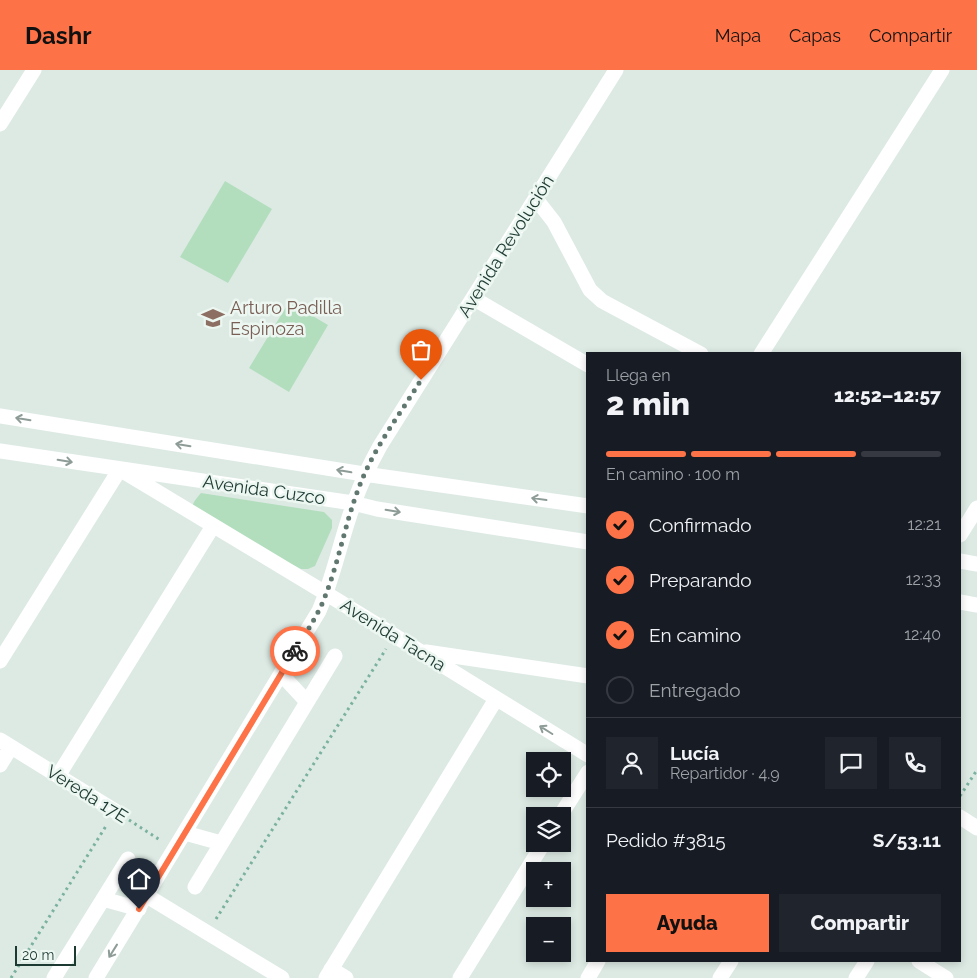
<!DOCTYPE html>
<html lang="es">
<head>
<meta charset="utf-8">
<style>
	body { margin:0; font-family:Raleway,sans-serif; background:#20242c; color:#f1f3f6; height:100vh; display:flex; flex-direction:column; font-size:19px; white-space:nowrap }
	* { box-sizing:border-box; margin:0 }
	p { font-size:16px; color:#9ea1a6 }
	.icon { flex:none; width:28px; height:28px; fill:none; stroke:currentColor; stroke-width:2; stroke-linecap:round; stroke-linejoin:round }
	.map { position:relative; flex:1; overflow:hidden }
	.side { position:absolute; left:586px; top:282px; width:375px; height:610px; display:flex; flex-direction:column; background:#171b24; border-radius:0px; box-shadow:0 2px 8px #0003 }
	.side>* { flex:none }
	.controls { position:absolute; left:526px; top:682px; display:grid; gap:10px }
	.controls a { display:grid; place-items:center; width:45px; height:45px; border-radius:0px; background:#171b24; box-shadow:0 2px 8px #0003; font-size:25px }
	.scale { position:absolute; left:15px; bottom:12px; width:61px; box-sizing:border-box; padding-left:5px; border:2px solid #1d3a32; border-top:0; font-size:14px; line-height:18px; white-space:nowrap; color:#1d3a32; -webkit-text-stroke:4px #edf7f2; paint-order:stroke }
	.pin { position:absolute; display:grid; place-items:center; width:42px; height:42px; color:#fff; margin:-51px -21px; border-radius:50% 50% 50% 0; rotate:-45deg; box-shadow:0 0 5px #0007 }
	.pin .icon { rotate:45deg }
	.courier { position:absolute; display:grid; place-items:center; width:50px; height:50px; margin:-25px; border:4px solid #fd7347; border-radius:50%; background:#fff; color:#222; box-shadow:0 1px 6px #0007 }
	.overview em { font-style:normal; font-weight:800 }
	.overview div { display:flex; flex-direction:column-reverse }
	.overview { display:flex; align-items:center; justify-content:space-between; height:85px; padding:0 20px }
	h1 { font-size:32px; font-weight:800; line-height:38px }
	.bar { display:grid; grid-template-columns:repeat(4,1fr); gap:8px 5px; align-content:center; height:60px; padding:0 20px }
	.bar i { height:6px; border-radius:4px; background:#363941 }
	.bar .active { background:#fd7347 }
	.bar p { grid-column:span 4 }
	.line { display:flex; align-items:center; gap:12px; padding:0 20px; border-top:1px solid #363941 }
	.line div { flex:1 }
	.round { display:grid; place-items:center; flex:none; width:52px; height:52px; border-radius:0px; background:#20242c }
	ol { padding:0 20px; list-style:none }
	li { display:flex; align-items:center; gap:15px; height:55px }
	li p { margin-inline-start:auto }
	li .icon { padding:5px; border-radius:50%; background:#fd7347; color:#111; stroke-width:4 }
	li:last-child { color:#9ea1a6 }
	li i { width:28px; height:28px; border:2px solid #363941; border-radius:50% }
	.primary-button { display:flex; gap:10px; margin-top:auto; padding:10px 20px }
	.primary-button a { flex:1; height:58px; border-radius:0px; background:#fd7347; color:#111; font-size:20px; font-weight:800; line-height:58px; text-align:center }
	.primary-button a+a { background:#20242c; color:#f1f3f6 }
	header { display:flex; align-items:center; gap:30px; box-sizing:border-box; height:70px; padding:0 25px; background:#fd7347; color:#111 }
	header strong { font-size:24px }
	nav { display:flex; gap:28px; margin-inline-start:auto; font-size:18px }
	.map>svg:first-child { display:block }
</style>
</head>
<body>
<header>
<strong>Dashr</strong>
<nav><a>Mapa</a><a>Capas</a><a>Compartir</a></nav>
</header>
<div class="map">
<svg width="977" height="908" viewBox="0 0 977 908">
	<rect width="100%" height="100%" fill="#ddeae4"/>
	<path fill="#b3debe" d="M225,111L272,139L228,213L180,187Z
		M289,232L328,255L289,322L249,298Z
		M201,423L324,442L332,450V458L315,496L308,499H301L193,445C190,435 195,430 201,423Z"/>
	<g fill="none" stroke-linecap="round" stroke-linejoin="round">
		<path stroke="#7ab19f" stroke-width="3" stroke-dasharray="2.5 4" stroke-linecap="butt" d="M960,726L977,700
			M129,750L160,770
			M216,849L386,579
			M11,908L106,756"/>
		<path stroke="#fff" stroke-width="15" d="M0,54L34,0
			M536,129L554,152L590,220L602,231L701,284
			M473,228L588,295
			M761,284L942,0
			M0,346L364,404L588,436
			M0,381L353,433L377,439L588,472
			M126,403L327,524L588,685
			M960,465L977,438
			M960,491L977,494
			M960,532L977,535
			M426,582L588,606
			M0,591L120,399
			M281,604L307,632
			M0,670L115,741
			M0,695L11,677
			M58,706L213,456
			M560,746L588,702
			M960,747L977,758
			M185,763L221,773
			M195,817L335,586
			M147,826L282,908
			M103,829L139,839
			M919,891L946,908
			M331,899L346,908
			M54,908L128,789
			M96,908L319,541C334,506 341,468 354,433C361,413 370,394 380,376L616,0
			M326,908L496,629
			M460,908L543,774
			M588,908L598,891
			M720,908L731,891
			M856,908L867,891"/>
	</g>
	<defs><path id="oneway-shaft" d="M-6 0H5M1.5-3L5.5 0L1.5 3" fill="none" stroke-width="1.6" stroke-linecap="round" stroke-linejoin="round" transform="scale(1.25)"/></defs>
	<g stroke="#8e9c98">
		<use href="#oneway-shaft" transform="translate(23 349) rotate(-171)"/>
		<use href="#oneway-shaft" transform="translate(183 375) rotate(-171)"/>
		<use href="#oneway-shaft" transform="translate(65 391) rotate(9)"/>
		<use href="#oneway-shaft" transform="translate(344 401) rotate(-170)"/>
		<use href="#oneway-shaft" transform="translate(539 429) rotate(-172)"/>
		<use href="#oneway-shaft" transform="translate(393 441) rotate(9)"/>
		<use href="#oneway-shaft" transform="translate(546 660) rotate(-148)"/>
		<use href="#oneway-shaft" transform="translate(113 881) rotate(122)"/>
	</g>
	<g fill="none" stroke-linecap="round" stroke-linejoin="round">
		<path stroke="#607870" stroke-width="5" stroke-dasharray="0 9" d="M295,581C306,562 319,544 326,524C341,485 347,443 364,405C379,371 402,341 421,310"/>
		<path stroke="#fd7347" stroke-width="6" d="M139,839L295,581"/>
	</g>
	<defs>
		<symbol id="school-bare" viewBox="-9 -9 18 18"><path d="M0-5L7-2L0 1L-7-2ZM-4 1L0 2.5L4 1V4Q0 6-4 4Z" fill="#8d6e63" stroke="#edf7f2" stroke-width="2.5" paint-order="stroke"/></symbol>
	</defs>
	<g fill-rule="evenodd">
		<use href="#school-bare" x="197" y="232" width="32" height="32"/>
	</g>
	<g text-anchor="middle" stroke-width="5" stroke-linejoin="round" paint-order="stroke">
		<g font-size="18" fill="#1d3a32" stroke="#edf7f2">
			<text transform="translate(506 176) rotate(-58)" y="6">Avenida Revolución</text>
			<text transform="translate(264 420) rotate(8)" y="6">Avenida Cuzco</text>
			<text transform="translate(393 565) rotate(32)" y="6">Avenida Tacna</text>
			<text transform="translate(87 724) rotate(32)" y="6">Vereda 17E</text>
		</g>
		<g font-size="18" fill="#785e54" stroke="#edf7f2" text-anchor="start">
			<text x="230" y="244">Arturo Padilla<tspan x="230" dy="21">Espinoza</tspan></text>
		</g>
	</g>
</svg>
<div class="controls">
<a><svg class="icon" aria-label="locate" viewBox="0 0 24 24"><circle cx="12" cy="12" r="6"/><path d="M12 2v4M12 18v4M2 12h4M18 12h4"/></svg></a>
<a><svg class="icon" aria-label="layers" viewBox="0 0 24 24"><path d="M12 4l9 5-9 5-9-5zM3 14l9 5 9-5"/></svg></a>
<a>+</a>
<a>−</a>
</div>
<div class="scale">20 m</div>
<div class="pin" style="left:421px;top:310px;background:#ea580c"><svg class="icon" aria-label="bag" viewBox="0 0 24 24"><path d="M5 8h14l-1 12H6zM9 8a3 3 0 0 1 6 0"/></svg></div>
<div class="pin" style="left:139px;top:839px;background:#1f2937"><svg class="icon" aria-label="home" viewBox="0 0 24 24"><path d="M3 11l9-7 9 7M6 9v11h12V9"/></svg></div>
<div class="courier" style="left:295px;top:581px"><svg class="icon" aria-label="bike" viewBox="0 0 24 24"><circle cx="6" cy="16" r="4"/><circle cx="18" cy="16" r="4"/><path d="M6 16l4-8h5l3 8M10 8l3 8H6M13 5h3"/></svg></div>
<section class="side">
<div class="overview"><div><h1>2 min</h1><p>Llega en</p></div><em>12:52–12:57</em></div>
<div class="bar"><i class="active"></i><i class="active"></i><i class="active"></i><i></i><p>En camino · 100 m</p></div>
<ol>
<li><svg class="icon" aria-label="check" viewBox="0 0 24 24"><path d="M5 12l5 5 9-10"/></svg>Confirmado<p>12:21</p></li>
<li><svg class="icon" aria-label="check" viewBox="0 0 24 24"><path d="M5 12l5 5 9-10"/></svg>Preparando<p>12:33</p></li>
<li><svg class="icon" aria-label="check" viewBox="0 0 24 24"><path d="M5 12l5 5 9-10"/></svg>En camino<p>12:40</p></li>
<li><i></i>Entregado</li>
</ol>
<div class="line" style="height:90px"><a class="round"><svg class="icon" aria-label="person" viewBox="0 0 24 24"><circle cx="12" cy="8" r="4"/><path d="M4 21q1-7 8-7t8 7"/></svg></a><div><b>Lucía</b><p>Repartidor · 4.9</p></div><a class="round"><svg class="icon" aria-label="chat" viewBox="0 0 24 24"><path d="M4 5h16v11H9l-5 4z"/></svg></a><a class="round"><svg class="icon" aria-label="phone" viewBox="0 0 24 24"><path d="M5 4h4l2 5-3 2q2 4 5 5l2-3 5 2v4C11 20 4 13 5 4z"/></svg></a></div>
<div class="line" style="height:65px"><div>Pedido #3815</div><b>S/53.11</b></div>
<div class="primary-button"><a>Ayuda</a><a>Compartir</a></div>
</section>
</div>
</body>
</html>
